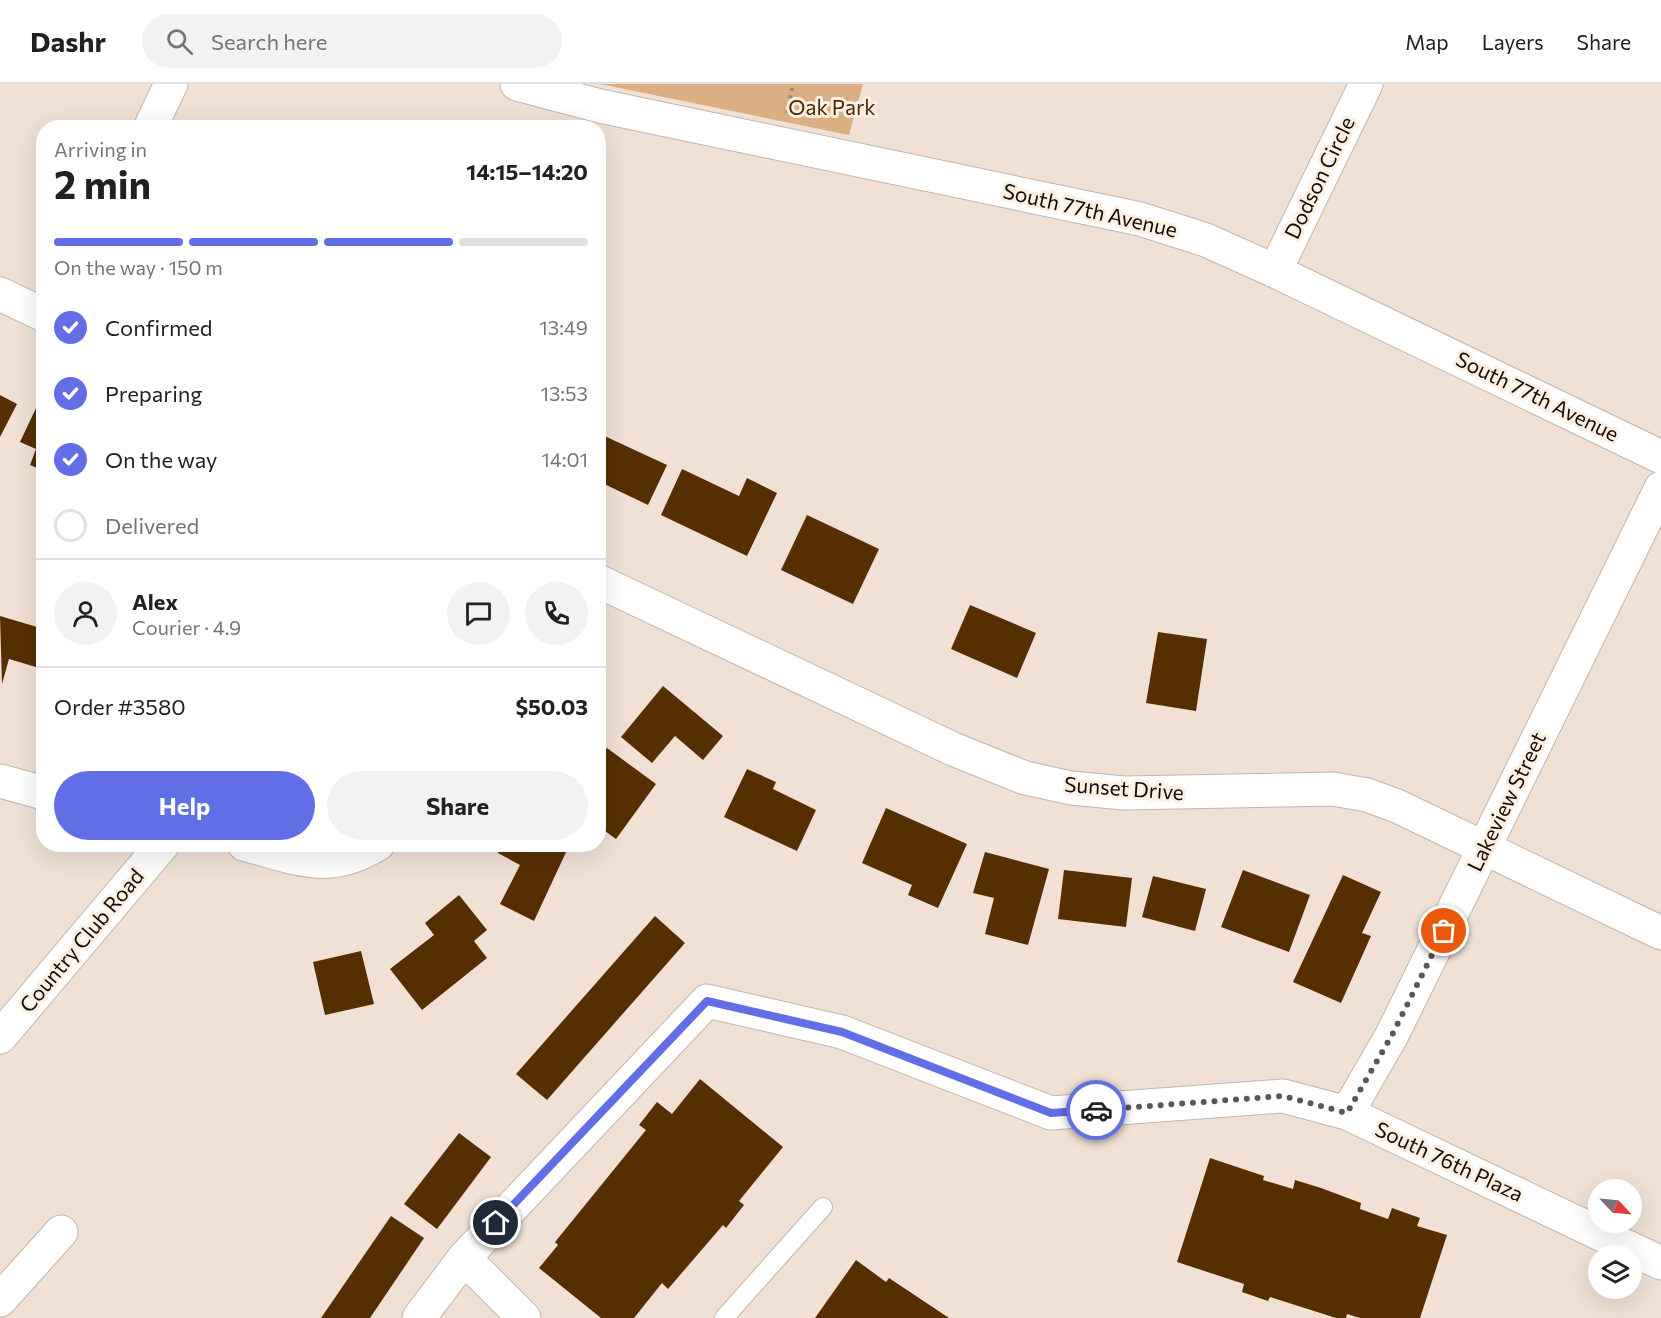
<!DOCTYPE html>
<html lang="en">
<head>
<meta charset="utf-8">
<style>
	body { margin:0; font-family:Commissioner,sans-serif; background:#f2f2f2; color:#202124; height:100vh; display:flex; flex-direction:column; font-size:22px; white-space:nowrap }
	* { box-sizing:border-box; margin:0 }
	p { font-size:20px; color:#757577 }
	.icon { flex:none; width:33px; height:33px; fill:none; stroke:currentColor; stroke-width:2; stroke-linecap:round; stroke-linejoin:round }
	.map { position:relative; flex:1; overflow:hidden }
	.side { position:absolute; left:36px; top:36px; width:570px; height:732px; display:flex; flex-direction:column; background:#fff; border-radius:24px; box-shadow:0 6px 24px #0002 }
	.side>* { flex:none }
	.needle { width:39px; rotate:116deg }
	.controls { position:absolute; left:1588px; top:1095px; display:grid; gap:12px }
	.controls a { display:grid; place-items:center; width:54px; height:54px; border-radius:50%; background:#fff; box-shadow:0 6px 24px #0002; font-size:30px }
	.pin { position:absolute; display:grid; place-items:center; width:51px; height:51px; color:#fff; margin:-26px; border:3px solid #fff; border-radius:50%; box-shadow:0 2px 6px #0007 }
	.courier { position:absolute; display:grid; place-items:center; width:60px; height:60px; margin:-30px; border:4px solid #616ee6; border-radius:50%; background:#fff; color:#222; box-shadow:0 2px 8px #0007 }
	.summary em { font-style:normal; font-weight:700 }
	.summary div { display:flex; flex-direction:column-reverse }
	.summary { display:flex; align-items:center; justify-content:space-between; height:102px; padding:0 18px }
	h1 { font-size:39px; font-weight:700; line-height:45px }
	.bar { display:grid; grid-template-columns:repeat(4,1fr); gap:9px 6px; align-content:center; height:72px; padding:0 18px }
	.bar i { height:8px; border-radius:4px; background:#e0e0e0 }
	.bar .on { background:#616ee6 }
	.bar p { grid-column:span 4 }
	.line { display:flex; align-items:center; gap:15px; padding:0 18px; border-top:2px solid #e0e0e0 }
	.line div { flex:1 }
	.round { display:grid; place-items:center; flex:none; width:63px; height:63px; border-radius:32px; background:#f2f2f2 }
	ol { padding:0 18px; list-style:none }
	li { display:flex; align-items:center; gap:18px; height:66px }
	li p { margin-inline-start:auto }
	li .icon { padding:6px; border-radius:50%; background:#616ee6; color:#fff; stroke-width:4 }
	li:last-child { color:#757577 }
	li i { width:33px; height:33px; border:3px solid #e0e0e0; border-radius:50% }
	.cta { display:flex; gap:12px; margin-top:auto; padding:12px 18px }
	.cta a { flex:1; height:69px; border-radius:36px; background:#616ee6; color:#fff; font-size:24px; font-weight:700; line-height:69px; text-align:center }
	.cta a+a { background:#f2f2f2; color:#202124 }
	header { display:flex; align-items:center; gap:36px; box-sizing:border-box; height:84px; padding:0 30px; background:#fff; border-bottom:2px solid #e0e0e0 }
	header strong { font-size:28px }
	nav { display:flex; gap:33px; margin-inline-start:auto; font-size:21px }
	.search { width:420px; height:54px; background:#f2f2f2; display:flex; align-items:center; gap:15px; box-sizing:border-box; padding:0 21px; border-radius:33px; color:#757577; font-size:22px }
	.map>svg:first-child { display:block }
</style>
</head>
<body>
<header>
<strong>Dashr</strong>
<div class="search"><svg class="icon" aria-label="search" viewBox="0 0 24 24"><circle cx="10" cy="10" r="6"/><path d="M15 15l6 6"/></svg>Search here</div>
<nav><a>Map</a><a>Layers</a><a>Share</a></nav>
</header>
<div class="map">
<svg width="1661" height="1234" viewBox="0 0 1661 1234">
	<rect width="100%" height="100%" fill="#f0e1d4"/>
	<path fill="#dbae83" d="M600,0H863L849,51Z"/>
	<path fill="#552f00" d="M0,311L17,320L0,353Z
		M37,322L44,325V387L30,381L36,365L20,358Z
		M598,349L667,381L648,421L598,397Z
		M682,385L739,412L747,394L777,409L747,472L661,431Z
		M807,431L879,465L853,520L781,486Z
		M970,521L1036,549L1017,594L951,565Z
		M0,532L44,545V556L36,583L9,575L2,600Z
		M1158,548L1207,555L1196,627L1146,619Z
		M663,602L723,652L703,676L675,652L652,679L621,653Z
		M607,664L656,700L616,755L598,742V676Z
		M747,685L776,698L773,705L816,726L797,767L724,733Z
		M886,724L967,760L938,824L908,811L912,801L862,779Z
		M502,760H556L567,766L534,837L500,820L520,781L498,769Z
		M985,768L1049,785L1028,861L985,850L994,814L973,809Z
		M1064,786L1132,794L1126,843L1058,835Z
		M1243,786L1310,811L1289,868L1221,843Z
		M1343,791L1381,808L1362,849L1371,852L1341,919L1293,898Z
		M1153,792L1206,805L1195,847L1142,833Z
		M459,811L487,846L474,857L487,874L422,926L390,885L434,851L425,839Z
		M655,832L685,859L547,1016L516,990Z
		M361,867L374,920L325,931L313,878Z
		M700,995L783,1063L739,1117L744,1121L726,1144L723,1141L668,1205L662,1199L634,1234H601L539,1184L558,1161L555,1158L646,1046L639,1041L657,1018L672,1030Z
		M459,1049L491,1073L437,1145L404,1120Z
		M1210,1074L1264,1092L1263,1096L1293,1105L1295,1096L1321,1104L1361,1119L1360,1125L1388,1135L1392,1124L1420,1134L1417,1142L1447,1151L1420,1234H1360L1347,1230L1346,1234H1336L1270,1213L1268,1217L1242,1208L1244,1200L1177,1178Z
		M391,1132L424,1154L370,1234H321Z
		M856,1176L886,1198L889,1194L949,1234H815Z"/>
	<g fill="none" stroke-linecap="round" stroke-linejoin="round">
		<defs>
			<path id="service" d="M724,1234L823,1123"/>
			<path id="minor" d="M150,44L171,0
				M1275,187L1366,0
				M0,210L44,231
				M598,497L953,665L1025,694L1071,704L1124,709L1333,705L1367,711L1397,722L1661,849
				M0,697L44,709
				M244,760C297,774 328,791 378,760
				M0,953L163,760
				M1347,1029L1392,951L1661,404
				M464,1174L524,1234
				M0,1216L61,1148
				M419,1234L464,1174L707,917L842,948L1051,1029L1283,1012L1347,1029L1661,1179"/>
			<path id="tertiary" d="M517,0L600,22L1140,135L1206,156L1275,187L1661,373"/>
		</defs>
		<use href="#service" stroke="#c3b5a9" stroke-width="20"/>
		<use href="#minor" stroke="#c3b5a9" stroke-width="35"/>
		<use href="#tertiary" stroke="#c3b5a9" stroke-width="35"/>
		<path stroke="#958b82" stroke-width="4" stroke-dasharray="3 4.5" stroke-linecap="butt" d="M787,29L793,0"/>
		<use href="#service" stroke="#fff" stroke-width="18"/>
		<use href="#minor" stroke="#fff" stroke-width="33"/>
		<use href="#tertiary" stroke="#fff" stroke-width="33"/>
	</g>
	<g fill="none" stroke-linecap="round" stroke-linejoin="round">
		<path stroke="#5e574f" stroke-width="6" stroke-dasharray="0 10.8" d="M1096,1026L1283,1012L1347,1029L1392,951L1444,847"/>
		<path stroke="#616ee6" stroke-width="8" d="M496,1139L707,917L842,948L1051,1029L1096,1026"/>
	</g>
	<g text-anchor="middle" stroke-width="6" stroke-linejoin="round" paint-order="stroke">
		<g font-size="21" fill="#472905" stroke="#fdefe1">
			<text x="832" y="31">Oak Park</text>
		</g>
		<g font-size="21" fill="#100c08" stroke="#fdefe1">
			<text transform="translate(1320 94) rotate(-64)" y="7">Dodson Circle</text>
			<text transform="translate(1090 127) rotate(13)" y="7">South 77th Avenue</text>
			<text transform="translate(1537 313) rotate(26)" y="7">South 77th Avenue</text>
			<text transform="translate(1124 705) rotate(4)" y="7">Sunset Drive</text>
			<text transform="translate(1507 718) rotate(-64)" y="7">Lakeview Street</text>
			<text transform="translate(82 857) rotate(-50)" y="7">Country Club Road</text>
			<text transform="translate(1449 1078) rotate(25)" y="7">South 76th Plaza</text>
		</g>
	</g>
</svg>
<div class="controls">
<a><svg class="needle" viewBox="-14 -14 28 28"><path d="M0-13l5 13h-10z" fill="#e53935"/><path d="M0 13l5-13h-10z" fill="#757577"/></svg></a>
<a><svg class="icon" aria-label="layers" viewBox="0 0 24 24"><path d="M12 4l9 5-9 5-9-5zM3 14l9 5 9-5"/></svg></a>
</div>
<div class="pin" style="left:1444px;top:847px;background:#ea580c"><svg class="icon" aria-label="bag" viewBox="0 0 24 24"><path d="M5 8h14l-1 12H6zM9 8a3 3 0 0 1 6 0"/></svg></div>
<div class="pin" style="left:496px;top:1139px;background:#1f2937"><svg class="icon" aria-label="home" viewBox="0 0 24 24"><path d="M3 11l9-7 9 7M6 9v11h12V9"/></svg></div>
<div class="courier" style="left:1096px;top:1026px"><svg class="icon" aria-label="car" viewBox="0 0 24 24"><path d="M5 17H2v-5l4-1 3-4h7l3 4 3 1v5h-3M9 17h6M6 11h13"/><circle cx="7" cy="17" r="2"/><circle cx="17" cy="17" r="2"/></svg></div>
<section class="side">
<div class="summary"><div><h1>2 min</h1><p>Arriving in</p></div><em>14:15–14:20</em></div>
<div class="bar"><i class="on"></i><i class="on"></i><i class="on"></i><i></i><p>On the way · 150 m</p></div>
<ol>
<li><svg class="icon" aria-label="check" viewBox="0 0 24 24"><path d="M5 12l5 5 9-10"/></svg>Confirmed<p>13:49</p></li>
<li><svg class="icon" aria-label="check" viewBox="0 0 24 24"><path d="M5 12l5 5 9-10"/></svg>Preparing<p>13:53</p></li>
<li><svg class="icon" aria-label="check" viewBox="0 0 24 24"><path d="M5 12l5 5 9-10"/></svg>On the way<p>14:01</p></li>
<li><i></i>Delivered</li>
</ol>
<div class="line" style="height:108px"><a class="round"><svg class="icon" aria-label="person" viewBox="0 0 24 24"><circle cx="12" cy="8" r="4"/><path d="M4 21q1-7 8-7t8 7"/></svg></a><div><b>Alex</b><p>Courier · 4.9</p></div><a class="round"><svg class="icon" aria-label="chat" viewBox="0 0 24 24"><path d="M4 5h16v11H9l-5 4z"/></svg></a><a class="round"><svg class="icon" aria-label="phone" viewBox="0 0 24 24"><path d="M5 4h4l2 5-3 2q2 4 5 5l2-3 5 2v4C11 20 4 13 5 4z"/></svg></a></div>
<div class="line" style="height:78px"><div>Order #3580</div><b>$50.03</b></div>
<div class="cta"><a>Help</a><a>Share</a></div>
</section>
</div>
</body>
</html>
